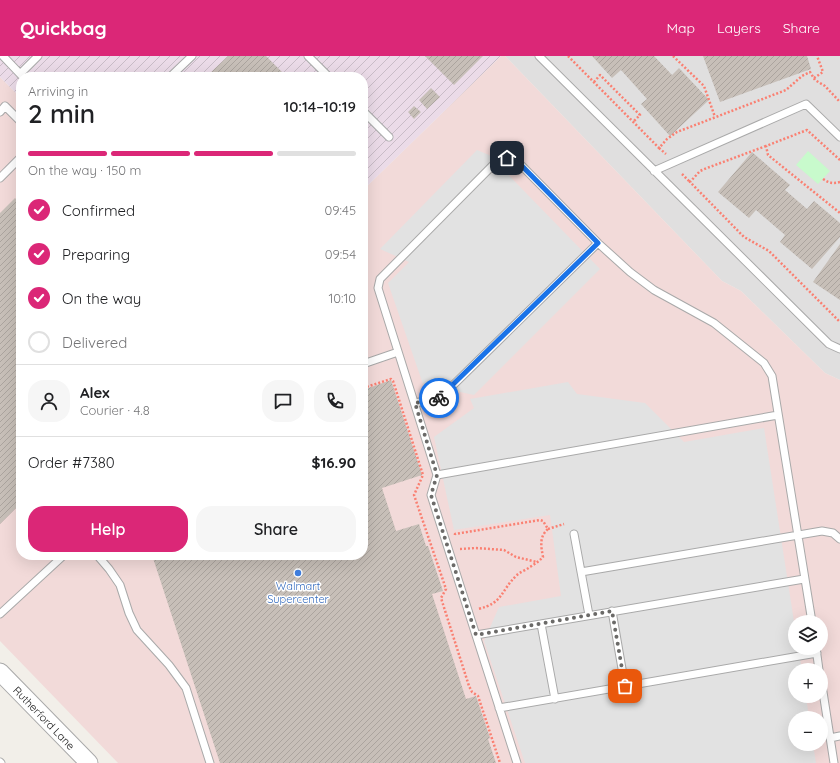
<!DOCTYPE html>
<html lang="en">
<head>
<meta charset="utf-8">
<style>
	body { margin:0; font-family:Quicksand,sans-serif; background:#f6f6f6; color:#202124; height:100vh; display:flex; flex-direction:column; font-size:15px; white-space:nowrap }
	* { box-sizing:border-box; margin:0 }
	p { font-size:13px; color:#757577 }
	.icon { flex:none; width:22px; height:22px; fill:none; stroke:currentColor; stroke-width:2; stroke-linecap:round; stroke-linejoin:round }
	.map { position:relative; flex:1; overflow:hidden }
	.sheet { position:absolute; left:16px; top:16px; width:352px; height:488px; display:flex; flex-direction:column; background:#fff; border-radius:16px; box-shadow:0 4px 16px #0002 }
	.sheet>* { flex:none }
	.buttons { position:absolute; left:788px; top:559px; display:grid; gap:8px }
	.buttons a { display:grid; place-items:center; width:40px; height:40px; border-radius:50%; background:#fff; box-shadow:0 4px 16px #0002; font-size:20px }
	.pin { position:absolute; display:grid; place-items:center; width:34px; height:34px; color:#fff; margin:-17px; border-radius:8px; box-shadow:0 2px 6px #0006 }
	.courier { position:absolute; display:grid; place-items:center; width:40px; height:40px; margin:-20px; border:3px solid #1a73e8; border-radius:50%; background:#fff; color:#222; box-shadow:0 1px 5px #0007 }
	.summary em { font-style:normal; font-weight:600 }
	.summary div { display:flex; flex-direction:column-reverse }
	.summary { display:flex; align-items:center; justify-content:space-between; height:68px; padding:0 12px }
	h1 { font-size:26px; font-weight:600; line-height:30px }
	.bar { display:grid; grid-template-columns:repeat(4,1fr); gap:6px 4px; align-content:center; height:48px; padding:0 12px }
	.bar i { height:5px; border-radius:3px; background:#e0e0e0 }
	.bar .selected { background:#db2777 }
	.bar p { grid-column:span 4 }
	.line { display:flex; align-items:center; gap:10px; padding:0 12px; border-top:1px solid #e0e0e0 }
	.line div { flex:1 }
	.round { display:grid; place-items:center; flex:none; width:42px; height:42px; border-radius:16px; background:#f6f6f6 }
	ol { padding:0 12px; list-style:none }
	li { display:flex; align-items:center; gap:12px; height:44px }
	li p { margin-inline-start:auto }
	li .icon { padding:4px; border-radius:50%; background:#db2777; color:#fff; stroke-width:4 }
	li:last-child { color:#757577 }
	li i { width:22px; height:22px; border:2px solid #e0e0e0; border-radius:50% }
	.cta { display:flex; gap:8px; margin-top:auto; padding:8px 12px }
	.cta a { flex:1; height:46px; border-radius:16px; background:#db2777; color:#fff; font-size:16px; font-weight:600; line-height:46px; text-align:center }
	.cta a+a { background:#f6f6f6; color:#202124 }
	header { display:flex; align-items:center; gap:24px; box-sizing:border-box; height:56px; padding:0 20px; background:#db2777; color:#fff }
	header strong { font-size:19px }
	nav { display:flex; gap:22px; margin-inline-start:auto; font-size:14px }
	.map>svg:first-child { display:block }
</style>
</head>
<body>
<header>
<strong>Quickbag</strong>
<nav><a>Map</a><a>Layers</a><a>Share</a></nav>
</header>
<div class="map">
<svg width="840" height="707" viewBox="0 0 840 707">
	<defs>
		<pattern id="industrial-furrows" width="10" height="10" patternUnits="userSpaceOnUse"><rect width="10" height="10" fill="#ebdbe8"/><path d="M-1 1l2-2M0 10L10 0M9 11l2-2" fill="none" stroke="#c9bcc7"/></pattern>
		<pattern id="building-hatch" width="6" height="6" patternUnits="userSpaceOnUse"><rect width="6" height="6" fill="#c7bfb8"/><path d="M-1 1l2-2M0 6l6-6M5 7l2-2" fill="none" stroke="#aba49e"/></pattern>
	</defs>
	<rect width="100%" height="100%" fill="#f2efe9"/>
	<path fill="#e0dfdf" d="M505,0H840V324L825,317L741,235L722,225Z"/>
	<path fill="#f2dad9" fill-rule="evenodd" d="M501,0H505L722,225L741,235L825,317L840,324V707H118L0,585V21L21,42V499H363V134ZM795,566H821V592H795ZM795,614H821V640H795ZM795,662H821V688H795Z"/>
	<path fill="url(#industrial-furrows)" d="M0,0H501L363,134V21H21V42L0,21Z"/>
	<path fill="#c8facc" d="M808,95L830,115L818,128L796,109Z"/>
	<path fill="#e2e2e2" d="M477,94L489,99L600,213L474,339L423,328L388,227L409,206L380,193Z
		M568,326L577,338L645,347L684,386L764,372L795,572V592H798L802,614H795V640H806L809,662H795V688H813L816,707H525L484,585L499,551L561,540L550,459L454,474L434,381L474,352L470,343Z"/>
	<path fill="url(#building-hatch)" d="M228,0H266L287,21H206Z
		M425,0H483L454,29Z
		M592,0H654L672,19L679,12L709,44L670,80L641,48L647,43L621,14L612,22Z
		M703,0H807L811,13L720,46Z
		M431,32L440,41L427,53L419,44Z
		M414,50L421,56L414,63L408,56Z
		M752,96L790,129L785,134L807,153L814,145L840,167V181L812,213L780,186L785,179L756,154L749,162L718,136Z
		M15,142L21,148V447L0,468V157Z
		M840,188V244L813,226Z
		M391,324L422,419L382,432L396,475L419,468L426,490H428L443,535L432,538L466,643L476,640L490,682L488,683L496,707H220L152,499H363V334Z"/>
	<g fill="none" stroke-linecap="round" stroke-linejoin="round">
		<defs>
			<path id="service" d="M3,0L23,21
				M308,0L329,21
				M539,0L829,288L840,293
				M20,18L38,0
				M170,21L192,0
				M363,55L389,81
				M0,56L5,50L21,66
				M654,115L806,48L840,81
				M0,122L21,101
				M363,308L398,296
				M415,347L440,342L598,187
				M437,419L778,359
				M574,478L589,559
				M97,499L109,513L120,529L129,557L137,574L169,609L186,632L210,707
				M581,516L822,475L833,477L840,483
				M612,555L625,630
				M0,558L64,499
				M541,568L555,643
				M476,579L804,523
				M816,592L819,614
				M821,623L834,707
				M499,652L817,597
				M830,682L840,680
				M0,706L1,707
				M517,707L431,439L437,419L378,232L380,223L495,107L507,102L520,108L598,187L630,216L654,234L714,267L764,307L772,320L812,566"/>
			<path id="tertiary" d="M0,616L89,707"/>
		</defs>
		<use href="#service" stroke="#a9a9a9" stroke-width="9"/>
		<use href="#tertiary" stroke="#a9a9a9" stroke-width="19"/>
		<path stroke="#fa8072" stroke-width="2.5" stroke-dasharray="2 2" stroke-linecap="butt" d="M568,0L659,92L667,83L677,76L786,34L802,20L810,16L815,24L825,30L840,46
			M673,0L704,30L715,61
			M814,22L823,16L817,0
			M594,26L600,19L640,59L633,66
			M766,90L707,112L700,115L690,126L744,181L769,195L840,266
			M659,92L666,98
			M840,104L807,74L766,90L768,99L840,157
			M682,118L690,126
			M823,123C829,127 833,128 840,126
			M363,332L391,323L393,325L423,419L414,439L446,533L441,542L469,630L472,636L478,640L500,707
			M548,473L564,468
			M455,479V478L540,464L543,465L548,473C539,481 541,490 543,501C539,505 535,508 530,511C526,514 520,516 517,519C500,535 504,547 478,553
			M460,493L476,492L504,494L516,501L537,506"/>
		<use href="#service" stroke="#fff" stroke-width="7"/>
		<use href="#tertiary" stroke="#fff" stroke-width="17"/>
	</g>
	<g fill="none" stroke-linecap="round" stroke-linejoin="round">
		<path stroke="#6b6a68" stroke-width="4" stroke-dasharray="0 7.2" d="M439,342L415,347L437,419L431,439L476,579L612,555L625,630"/>
		<path stroke="#1a73e8" stroke-width="5" d="M439,342L598,187L520,108L507,102"/>
	</g>
	<circle fill="#3f7fe0" stroke="#fff" stroke-width="1.5" cx="298" cy="517" r="4"/>
	<g text-anchor="middle" stroke-width="3" stroke-linejoin="round" paint-order="stroke">
		<g font-size="11" fill="#366cbe" stroke="#fff">
			<text x="298" y="534">Walmart<tspan x="298" dy="13">Supercenter</tspan></text>
		</g>
		<g font-size="11" fill="#222" stroke="#fff">
			<text transform="translate(44 662) rotate(46)" y="4">Rutherford Lane</text>
		</g>
	</g>
</svg>
<div class="buttons">
<a><svg class="icon" aria-label="layers" viewBox="0 0 24 24"><path d="M12 4l9 5-9 5-9-5zM3 14l9 5 9-5"/></svg></a>
<a>+</a>
<a>−</a>
</div>
<div class="pin" style="left:625px;top:630px;background:#ea580c"><svg class="icon" aria-label="bag" viewBox="0 0 24 24"><path d="M5 8h14l-1 12H6zM9 8a3 3 0 0 1 6 0"/></svg></div>
<div class="pin" style="left:507px;top:102px;background:#1f2937"><svg class="icon" aria-label="home" viewBox="0 0 24 24"><path d="M3 11l9-7 9 7M6 9v11h12V9"/></svg></div>
<div class="courier" style="left:439px;top:342px"><svg class="icon" aria-label="bike" viewBox="0 0 24 24"><circle cx="6" cy="16" r="4"/><circle cx="18" cy="16" r="4"/><path d="M6 16l4-8h5l3 8M10 8l3 8H6M13 5h3"/></svg></div>
<section class="sheet">
<div class="summary"><div><h1>2 min</h1><p>Arriving in</p></div><em>10:14–10:19</em></div>
<div class="bar"><i class="selected"></i><i class="selected"></i><i class="selected"></i><i></i><p>On the way · 150 m</p></div>
<ol>
<li><svg class="icon" aria-label="check" viewBox="0 0 24 24"><path d="M5 12l5 5 9-10"/></svg>Confirmed<p>09:45</p></li>
<li><svg class="icon" aria-label="check" viewBox="0 0 24 24"><path d="M5 12l5 5 9-10"/></svg>Preparing<p>09:54</p></li>
<li><svg class="icon" aria-label="check" viewBox="0 0 24 24"><path d="M5 12l5 5 9-10"/></svg>On the way<p>10:10</p></li>
<li><i></i>Delivered</li>
</ol>
<div class="line" style="height:72px"><a class="round"><svg class="icon" aria-label="person" viewBox="0 0 24 24"><circle cx="12" cy="8" r="4"/><path d="M4 21q1-7 8-7t8 7"/></svg></a><div><b>Alex</b><p>Courier · 4.8</p></div><a class="round"><svg class="icon" aria-label="chat" viewBox="0 0 24 24"><path d="M4 5h16v11H9l-5 4z"/></svg></a><a class="round"><svg class="icon" aria-label="phone" viewBox="0 0 24 24"><path d="M5 4h4l2 5-3 2q2 4 5 5l2-3 5 2v4C11 20 4 13 5 4z"/></svg></a></div>
<div class="line" style="height:52px"><div>Order #7380</div><b>$16.90</b></div>
<div class="cta"><a>Help</a><a>Share</a></div>
</section>
</div>
</body>
</html>
